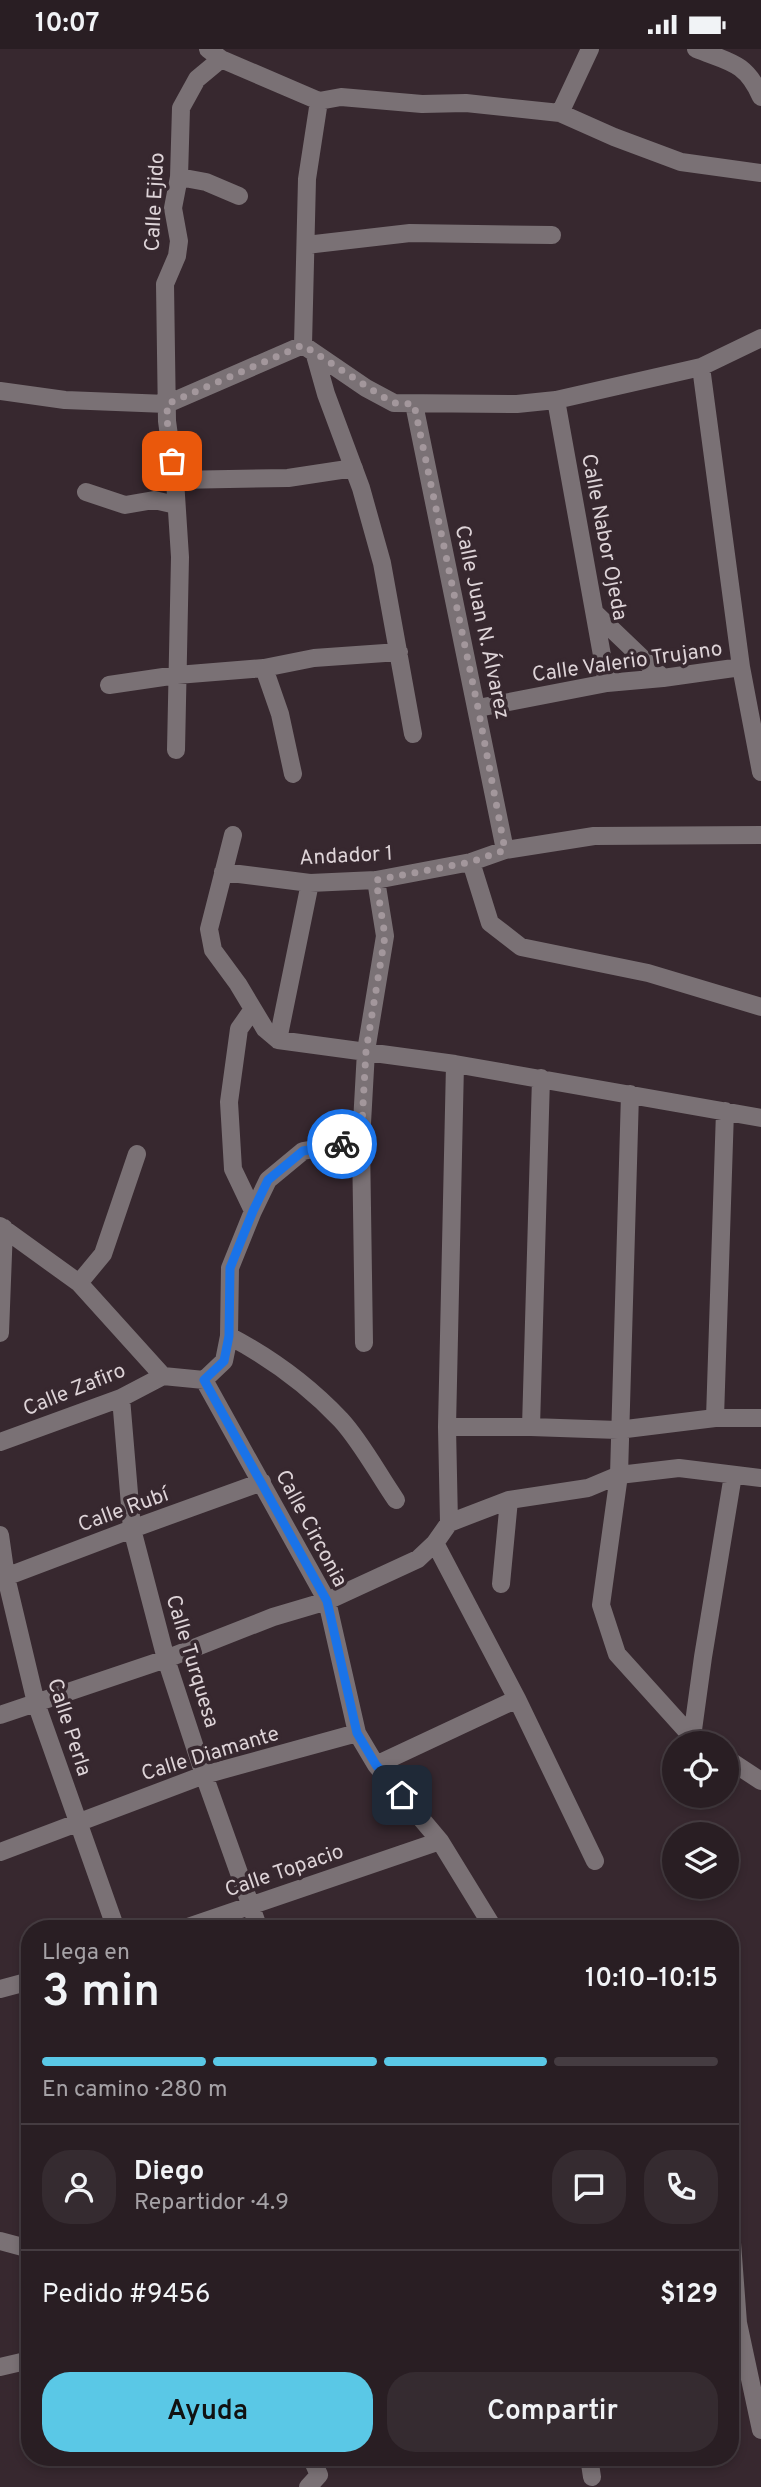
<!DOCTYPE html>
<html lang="es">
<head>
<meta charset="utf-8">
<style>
	body { margin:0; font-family:Overpass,sans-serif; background:#352b30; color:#f1f3f6; height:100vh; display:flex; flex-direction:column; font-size:26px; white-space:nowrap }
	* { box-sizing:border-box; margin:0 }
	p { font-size:23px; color:#a5a2a6 }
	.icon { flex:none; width:38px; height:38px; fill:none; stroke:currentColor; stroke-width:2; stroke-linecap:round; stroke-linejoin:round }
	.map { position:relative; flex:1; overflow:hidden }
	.panel { position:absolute; left:21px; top:1871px; width:718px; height:546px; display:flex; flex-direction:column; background:#291e23; border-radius:28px; box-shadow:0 4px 10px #0003,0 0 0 2px #453c41 }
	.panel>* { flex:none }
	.controls { position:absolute; left:662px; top:1682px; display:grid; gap:14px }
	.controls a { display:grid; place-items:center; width:77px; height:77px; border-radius:50%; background:#291e23; box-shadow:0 4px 10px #0003,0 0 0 2px #453c41; font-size:35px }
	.pin { position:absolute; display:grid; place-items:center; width:60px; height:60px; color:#fff; margin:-30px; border-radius:14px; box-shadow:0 4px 10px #0006 }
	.courier { position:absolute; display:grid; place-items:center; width:70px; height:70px; margin:-35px; border:5px solid #1a73e8; border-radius:50%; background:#fff; color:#222; box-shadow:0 2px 9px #0007 }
	.summary em { font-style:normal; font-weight:600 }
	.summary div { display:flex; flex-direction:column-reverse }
	.summary { display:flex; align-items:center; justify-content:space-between; height:119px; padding:0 21px }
	h1 { font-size:46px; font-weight:600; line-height:52px }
	.bar { display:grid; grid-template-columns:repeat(4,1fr); gap:10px 7px; align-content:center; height:84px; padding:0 21px }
	.bar i { height:9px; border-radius:5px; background:#453c41 }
	.bar .current { background:#5ac8e6 }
	.bar p { grid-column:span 4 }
	.line { display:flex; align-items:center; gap:18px; padding:0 21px; border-top:2px solid #453c41 }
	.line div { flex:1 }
	.round { display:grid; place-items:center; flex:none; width:74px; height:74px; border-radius:28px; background:#352b30 }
	.cta { display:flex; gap:14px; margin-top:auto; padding:14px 21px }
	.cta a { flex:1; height:80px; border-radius:28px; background:#5ac8e6; color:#111; font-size:28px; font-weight:600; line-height:80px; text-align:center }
	.cta a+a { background:#352b30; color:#f1f3f6 }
	.status { display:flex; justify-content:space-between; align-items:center; height:49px; padding:0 35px; background:#291e23; direction:ltr }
	.status svg { height:19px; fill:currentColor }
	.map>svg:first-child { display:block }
</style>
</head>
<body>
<div class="status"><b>10:07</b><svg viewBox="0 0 49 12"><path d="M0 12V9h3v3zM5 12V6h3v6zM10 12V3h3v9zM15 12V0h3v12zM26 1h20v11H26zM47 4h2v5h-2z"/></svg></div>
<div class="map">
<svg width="761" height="2438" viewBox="0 0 761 2438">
	<rect width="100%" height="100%" fill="#37282f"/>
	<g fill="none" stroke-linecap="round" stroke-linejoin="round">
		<path stroke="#7a7175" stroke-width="18" d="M208,0L221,10L319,52L341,48L422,55L466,54L560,64L614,88L681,113L761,124
			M696,0C729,13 746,13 761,48
			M560,64L590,0
			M179,128L206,133L239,147
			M306,196L410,184L552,186
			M303,296L307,130L319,52
			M315,306L326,345L361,439L382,514L413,685
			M701,318L741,618L761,723
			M0,342L65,351L167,355L303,296L366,339L394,354L517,355L556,351L701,318L761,289
			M556,351L607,634
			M414,355L505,801
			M175,431L288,429L354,419
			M86,443L125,456L154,451L176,456
			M596,565L663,629
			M264,619L280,665L293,725
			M109,636L177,626L264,619L314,609L399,603
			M478,659L607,634L663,629L741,618
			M176,701L180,508L175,431L167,372L165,235L177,207L179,192L173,159L179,128L181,59L197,30L221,10
			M233,786L209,880L213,901L238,935L265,980L278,991L455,1015L761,1069
			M471,813L490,874L521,898L648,924L761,958
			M223,823L310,834L376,831L471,813L505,801L594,787L761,786
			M278,991L310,834
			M630,1045L619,1426L601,1556L617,1605L692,1688L702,1694
			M253,1162L233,1120L229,1053L239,980L253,960
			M0,1177L79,1234L163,1327L204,1331L327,1552L357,1684L376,1716L440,1792L494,1880
			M79,1234L103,1205L137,1105
			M0,1284L4,1179
			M229,1287C271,1309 308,1336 341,1371C362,1394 378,1425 396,1451
			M364,1294L361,1092L366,1002L385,887L376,831
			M204,1331L224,1312L229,1287L230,1219L253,1162L268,1131L303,1102L361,1092
			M121,1349L132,1480L166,1610L204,1726L259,1880
			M715,1369L725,1062
			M447,1378H531L618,1381L715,1369H761
			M531,1378L541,1029
			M0,1393L121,1349L163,1327
			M449,1474L447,1378L455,1015
			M0,1486L6,1528L36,1654L116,1880
			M435,1494L517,1650L595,1812
			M0,1530L132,1480L262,1433
			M501,1535L509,1451
			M0,1666L166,1610L273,1568L327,1552L418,1510L435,1494L449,1474L509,1451L588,1439L619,1426L679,1419L761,1429
			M692,1688L703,1608L733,1426
			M726,1709L761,1732
			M376,1716L517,1650
			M0,1803L204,1726L357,1684
			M182,1880L440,1792
			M0,1940L30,1932
			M730,2167L738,2274L761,2381
			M0,2192L30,2200
			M0,2318L30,2311
			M589,2408L592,2428
			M308,2438L319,2426L311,2408"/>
	</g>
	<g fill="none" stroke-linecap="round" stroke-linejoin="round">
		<path stroke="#a3979c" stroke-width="7" stroke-dasharray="0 12.6" d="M172,412L168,393L167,355L303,296L380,346L394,354L414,355L478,659L505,801L471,813L376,831L385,887L366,1002L361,1092L342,1095"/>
		<path stroke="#1a73e8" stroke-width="9" d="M342,1095L303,1102L268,1131L253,1162L230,1219L229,1287L224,1312L204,1331L327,1552L357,1684L376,1716L402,1746"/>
	</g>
	<g text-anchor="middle" stroke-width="7" stroke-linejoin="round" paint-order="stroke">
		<g font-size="21" fill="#ddd3d7" stroke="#37282f">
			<text transform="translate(154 153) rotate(-87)" y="7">Calle Ejido</text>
			<text transform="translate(605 488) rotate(79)" y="7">Calle Nabor Ojeda</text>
			<text transform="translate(483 573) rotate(78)" y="7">Calle Juan N. Álvarez</text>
			<text transform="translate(627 612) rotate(-8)" y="7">Calle Valerio Trujano</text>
			<text transform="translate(346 806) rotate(-3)" y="7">Andador 1</text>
			<text transform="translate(74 1340) rotate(-22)" y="7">Calle Zafiro</text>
			<text transform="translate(123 1460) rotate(-20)" y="7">Calle Rubí</text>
			<text transform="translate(312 1479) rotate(62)" y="7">Calle Circonia</text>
			<text transform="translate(193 1612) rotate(73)" y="7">Calle Turquesa</text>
			<text transform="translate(70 1678) rotate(72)" y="7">Calle Perla</text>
			<text transform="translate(210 1704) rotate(-17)" y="7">Calle Diamante</text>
			<text transform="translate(284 1821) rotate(-19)" y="7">Calle Topacio</text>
		</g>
	</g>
</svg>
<div class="controls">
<a><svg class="icon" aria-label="locate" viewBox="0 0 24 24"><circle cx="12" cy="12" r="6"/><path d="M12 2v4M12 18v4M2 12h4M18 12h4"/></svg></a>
<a><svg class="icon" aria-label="layers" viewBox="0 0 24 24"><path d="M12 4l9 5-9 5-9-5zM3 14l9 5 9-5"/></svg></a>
</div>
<div class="pin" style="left:172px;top:412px;background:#ea580c"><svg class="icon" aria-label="bag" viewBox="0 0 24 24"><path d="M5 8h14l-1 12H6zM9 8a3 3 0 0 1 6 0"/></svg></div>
<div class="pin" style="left:402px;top:1746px;background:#1f2937"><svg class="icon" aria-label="home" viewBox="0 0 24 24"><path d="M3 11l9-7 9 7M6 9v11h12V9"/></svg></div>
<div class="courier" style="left:342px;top:1095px"><svg class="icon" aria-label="bike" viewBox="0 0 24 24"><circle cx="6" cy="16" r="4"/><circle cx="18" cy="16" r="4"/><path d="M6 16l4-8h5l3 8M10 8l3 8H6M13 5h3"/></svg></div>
<section class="panel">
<div class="summary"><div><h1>3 min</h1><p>Llega en</p></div><em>10:10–10:15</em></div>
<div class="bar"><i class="current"></i><i class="current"></i><i class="current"></i><i></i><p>En camino · 280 m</p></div>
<div class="line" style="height:126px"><a class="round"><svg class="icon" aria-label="person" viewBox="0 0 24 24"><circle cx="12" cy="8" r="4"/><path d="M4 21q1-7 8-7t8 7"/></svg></a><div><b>Diego</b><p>Repartidor · 4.9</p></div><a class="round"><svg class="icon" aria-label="chat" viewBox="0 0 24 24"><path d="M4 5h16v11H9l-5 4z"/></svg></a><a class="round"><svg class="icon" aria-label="phone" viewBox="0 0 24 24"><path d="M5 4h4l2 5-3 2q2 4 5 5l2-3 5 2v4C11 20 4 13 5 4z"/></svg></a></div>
<div class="line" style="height:91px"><div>Pedido #9456</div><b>$129</b></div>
<div class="cta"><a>Ayuda</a><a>Compartir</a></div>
</section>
</div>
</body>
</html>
